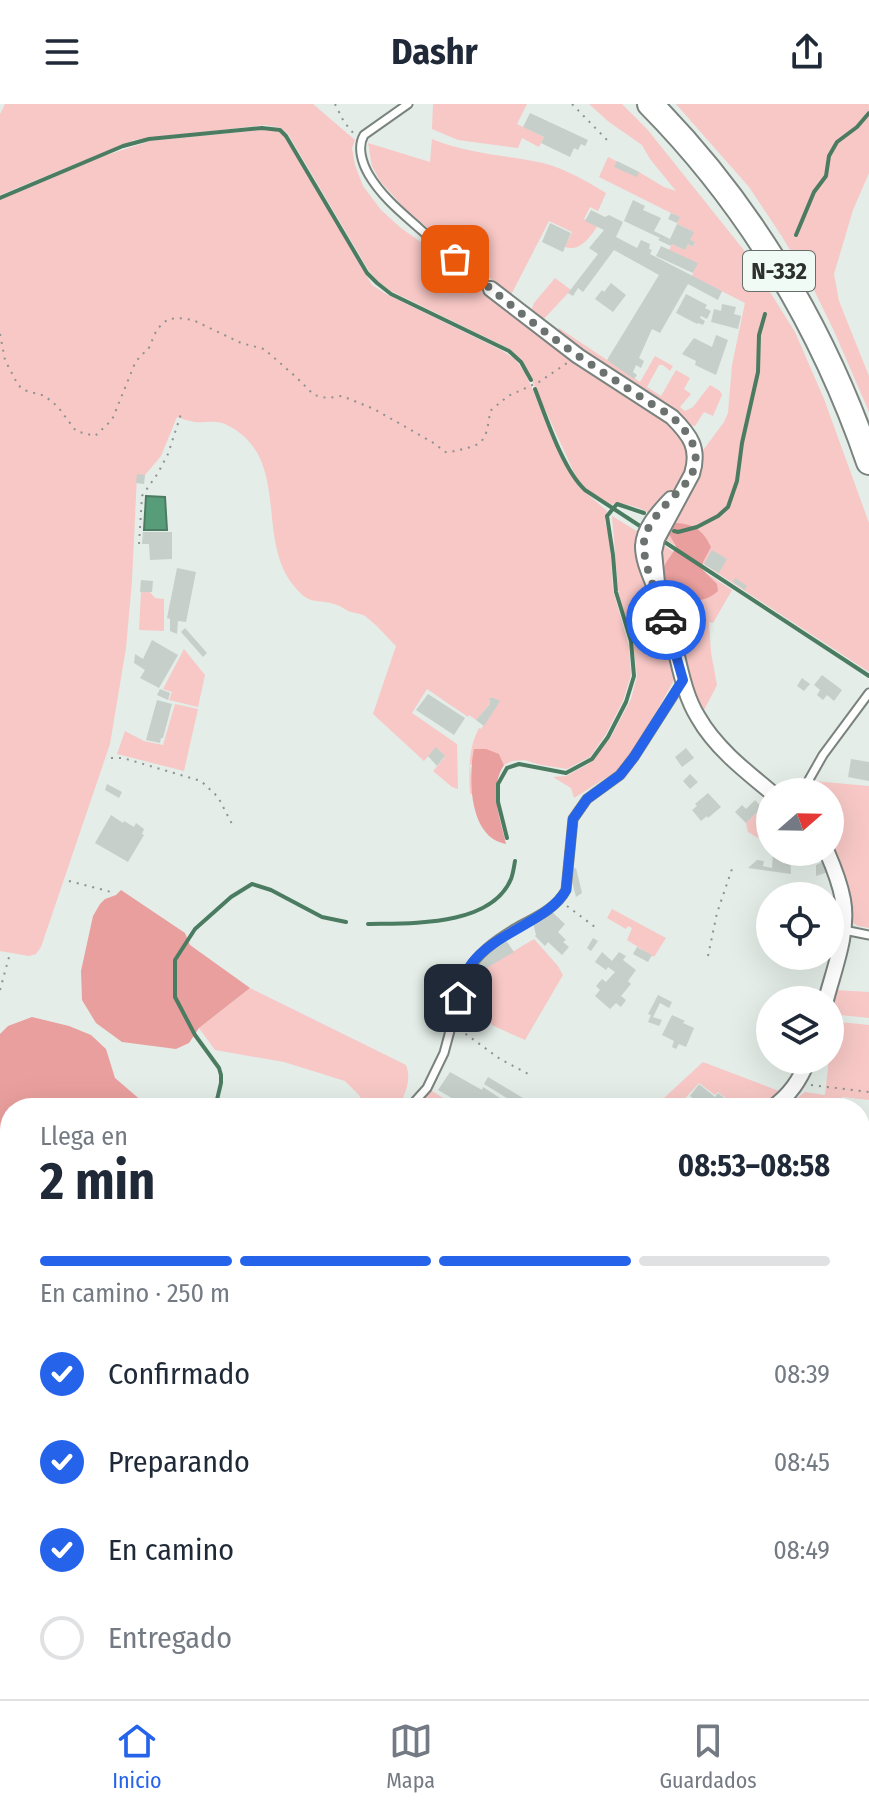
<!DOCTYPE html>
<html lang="es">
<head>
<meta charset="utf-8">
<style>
	body { margin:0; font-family:"Fira Sans Condensed",sans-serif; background:#f2f2f3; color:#1f2937; height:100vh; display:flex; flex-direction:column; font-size:30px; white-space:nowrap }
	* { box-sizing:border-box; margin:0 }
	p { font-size:26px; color:#747a83 }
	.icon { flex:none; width:44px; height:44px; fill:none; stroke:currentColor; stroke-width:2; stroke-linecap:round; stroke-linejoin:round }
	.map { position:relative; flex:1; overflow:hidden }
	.drawer { position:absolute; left:0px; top:994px; width:870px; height:602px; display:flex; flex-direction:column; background:#fff; border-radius:32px 32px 0 0; box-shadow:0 8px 32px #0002 }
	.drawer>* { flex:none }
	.needle { width:52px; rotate:70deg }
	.fabs { position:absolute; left:756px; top:674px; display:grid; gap:16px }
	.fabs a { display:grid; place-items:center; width:88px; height:88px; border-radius:50%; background:#fff; box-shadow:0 8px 32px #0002; font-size:40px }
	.pin { position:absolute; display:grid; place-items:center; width:68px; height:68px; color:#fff; margin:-34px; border-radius:16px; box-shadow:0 4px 12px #0006 }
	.courier { position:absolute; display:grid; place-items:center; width:80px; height:80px; margin:-40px; border:6px solid #2563eb; border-radius:50%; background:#fff; color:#222; box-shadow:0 2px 10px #0007 }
	.head em { font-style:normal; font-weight:700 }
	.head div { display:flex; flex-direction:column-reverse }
	.head { display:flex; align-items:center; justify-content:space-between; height:136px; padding:0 40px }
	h1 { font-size:52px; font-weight:700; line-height:60px }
	.bar { display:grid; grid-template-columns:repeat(4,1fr); gap:12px 8px; align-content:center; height:96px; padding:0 40px }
	.bar i { height:10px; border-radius:6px; background:#e0e1e3 }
	.bar .current { background:#2563eb }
	.bar p { grid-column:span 4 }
	ol { padding:0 40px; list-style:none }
	li { display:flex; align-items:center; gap:24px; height:88px }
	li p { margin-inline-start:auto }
	li .icon { padding:8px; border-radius:50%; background:#2563eb; color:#fff; stroke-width:4 }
	li:last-child { color:#747a83 }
	li i { width:44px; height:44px; border:4px solid #e0e1e3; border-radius:50% }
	header { display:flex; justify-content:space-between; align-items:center; height:104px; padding:0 40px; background:#fff; font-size:36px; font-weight:700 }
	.tab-bar { display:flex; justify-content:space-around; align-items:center; height:112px; border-top:2px solid #e0e1e3; background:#fff; font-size:22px; color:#747a83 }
	.tab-bar a { display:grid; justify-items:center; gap:4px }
	.tab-bar .current { color:#2563eb }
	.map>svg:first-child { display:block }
</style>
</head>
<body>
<header><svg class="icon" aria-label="menu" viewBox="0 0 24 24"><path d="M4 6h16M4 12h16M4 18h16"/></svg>Dashr<svg class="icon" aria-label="share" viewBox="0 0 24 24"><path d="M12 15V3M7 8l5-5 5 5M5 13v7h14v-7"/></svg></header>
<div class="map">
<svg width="869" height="1595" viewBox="0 0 869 1595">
	<rect width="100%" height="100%" fill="#e4ede8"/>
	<path fill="#f7c8c6" d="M5,0H313L355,36L352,44L355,61L363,82L381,106L401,124L446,156L544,237L671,322C677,329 687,339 688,350C691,372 666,395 653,411C642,404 628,400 615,399L612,401L588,386L577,375L523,257L510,245L391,187L378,177L369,167L288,30L281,24L265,21L134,36L0,91V10Z
		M433,0H527L517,20L544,33L539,43L522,34L518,44L458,36L432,25Z
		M589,0H622L647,25L743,145L795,228L824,295L869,419V568L662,433L702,368L701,349L724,318L728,309L732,261L745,199L692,172L697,159L669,146L672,140L685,146L688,140L693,143L695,139L690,136L693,128L677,120L679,113L599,73L608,53L639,68L664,83L676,87L650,55L642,41L609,18Z
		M676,0H869V69L853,106L834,170L839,197L869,272V308L834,227L813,184L781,131L749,83Z
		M262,26L279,27L285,33L372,181L386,190L501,246L515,255L525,269L574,376L579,383L607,407L605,417L610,439L613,486L629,543L631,571L623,597L606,630L590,653L567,665L541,661L524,656L512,657L504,661L499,650L470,661L472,690H470C469,667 468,645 479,624L481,625L499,597L494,594H489L490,600L476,616L469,611L468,613L427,585L412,609L457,640L458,685L452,683L433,667L445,653L436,644L424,657L373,610L396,542C386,532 376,520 365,512C360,509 353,509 348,507C344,505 341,502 337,501C316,493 312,504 294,482C254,434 293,352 225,320C215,316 205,319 195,318C189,317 183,315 177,313L161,352L145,371H137L132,477L126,544L110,640L41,843L36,850L29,852L0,847V96L101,53L150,37Z
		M432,35C468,50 506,51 543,59C566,65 586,77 606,89L598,107L590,103L584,115L597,123C589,134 580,148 565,143L572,128L549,117L511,191L407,107L380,77L372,62L368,39L430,58Z
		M555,174L571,186L542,217L531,207L534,199Z
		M559,224L640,278L655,252L673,262L670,267L663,261H659L647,283L661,292L676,266L690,274L684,285L691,290L680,303L685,307L693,303L710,281L720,287L722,291L713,312L704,308L695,322L689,321L558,228Z
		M612,412L640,429L661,523L674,564L673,578L634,647L620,665L574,694L571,684L553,673L566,672L590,659L611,633L631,595L637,572L633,538L621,500L618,484Z
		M663,441L732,486L713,519L709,518L711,549L717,581L702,610L688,572L664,488L660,442Z
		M141,488H150L155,494L164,495V527L139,526Z
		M184,545L205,571L198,603L169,596L172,588L163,585Z
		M175,600L198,605L184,667L117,650L125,627L144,637L163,641Z
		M813,677L869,682V824L858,822L853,819L849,785L839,756L830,741V688H809Z
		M766,708L770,712V718L758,734L748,728L746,719L756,709L761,714Z
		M612,805L666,834L654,853L627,836L632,824L628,822L626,825L607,814Z
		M534,835L558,862L563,871L525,936L496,923L460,902L463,892L474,894L476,884L465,880L470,867L478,858L484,865Z
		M250,884L406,961C412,976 405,990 398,1004H366L359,991L345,977L284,958L215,946L199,924Z
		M835,886L869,888V914L840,911L830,905Z
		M830,917L869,921V996L842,993L839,1004H783L805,988L825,991L831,936Z
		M703,958L779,987L758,1004H730L733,1000L718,988L715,991L699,979L678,1002L680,1004H653Z
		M430,986L460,1004H440L424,993Z
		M869,1289V1458L860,1431V1301L865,1302L861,1294Z
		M0,1309L10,1314V1346L0,1349Z
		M860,1479H869V1595H734L710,1586H727L749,1594L752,1586H860Z
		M265,1586H295L329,1595H262Z"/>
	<path fill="#e99f9d" d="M676,419C694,420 703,426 711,443L703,458L702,465L717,480L718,487C701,503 683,495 664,485C663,476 661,467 666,459C670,452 673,450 676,442L667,427Z
		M474,645H486L499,650L504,661C488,686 500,713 506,740C469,734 468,674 474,645Z
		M121,786L185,829L190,841L250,884L199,924L189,939L176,945L122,938L96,919L82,896L81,867L93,812L100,800L105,795L116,791Z
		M32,913L69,922L91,931L106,945L115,974L150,1004H10V1273L1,1268L0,1261V930L8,922Z"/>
	<path fill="#589d79" stroke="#4b7c62" stroke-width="2" d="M146,392L165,393L167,426H144Z"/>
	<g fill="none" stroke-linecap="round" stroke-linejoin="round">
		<path stroke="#4b7c62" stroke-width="4" d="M0,94L123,42L149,35L262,24L280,26L286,32L367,169L377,179L391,190L509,247L521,258L531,276
			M796,131L814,88L826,72L829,52L837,38L857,23L869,9
			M535,285C546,313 563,366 585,386L643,424
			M674,427L678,428L697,423L718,412L728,403L737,377L742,339L758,268L759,231L765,210
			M660,435L869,572
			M507,734L498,698V680L507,664L519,660L566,669L592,655L608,633L626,598L634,572L631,537L616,488L613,451L607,412L617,400L644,409
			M368,820C410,819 491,823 511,775C513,770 514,763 515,757
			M215,1004L221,979V971L219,964L195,931L175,893V856L195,825L231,793L252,780L271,786L322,813L346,818
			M0,1344L10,1339"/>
	</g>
	<path fill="#c6cfca" d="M530,9L588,36L585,42L581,40L578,46L574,44L570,53L541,39L544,33L523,23Z
		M617,57L639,68L637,73L614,63Z
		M633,96L645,102L643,106L661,114L654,127L670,135L677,120L694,128L690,136L695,138L693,143L688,140L685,146L672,140L671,142L658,136L660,134L624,117Z
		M591,106L605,113L609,111L623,118L616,133L637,144L641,136L650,140L649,145L652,146L650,150L722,187L718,196L688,180L660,229L652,225L639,254L644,257L641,264L636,261L633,268L637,271L634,275L607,256L659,171L614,146L583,188L578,184L573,192L568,189L598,150L589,144L604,126L585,117Z
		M671,109L680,113L677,119L668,115Z
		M550,119L571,129L563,148L542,138Z
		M661,142L698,159L693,169L656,152Z
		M611,179L626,191L613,208L595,195L602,186L604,188Z
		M686,190L707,201L705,204L711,207L707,215L701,212L700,214L705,217L703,221L698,219L697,220L676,209Z
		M722,200L736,203L734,210L741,212L738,225L711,218L714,205L721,207Z
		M716,231L728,236L716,271L695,261L696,257L682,250L694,234L712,243Z
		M137,370L145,371L144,380L136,379Z
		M143,428H172V455L150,456L149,440H142Z
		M712,446L727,455L719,469L704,460Z
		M177,464L196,468L186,518L178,517L177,530L170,527V515L167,514Z
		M735,474L747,482L745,486L733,478Z
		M141,476L153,477L152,488H140Z
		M185,524L207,549L203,553L181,528Z
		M152,536L178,551L159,584L140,574L145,566L134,559L135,550L143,555Z
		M822,571L842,586L834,597L827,591L823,596L817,591L820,586L814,581Z
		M802,574L810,580L804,587L797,582Z
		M160,585L170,589L168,596L157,591Z
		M428,590L465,614L454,631L416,606Z
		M489,594H494L500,597L484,622L476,616L490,600Z
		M157,596L172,600L163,634H161L160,639L146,636Z
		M436,643L445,652L437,662L428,652Z
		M686,644L694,654L682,663L675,653Z
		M851,655L869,658V677L848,673Z
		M690,670L698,678L690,685L683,677Z
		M107,680L122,688L119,694L105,686Z
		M708,689L721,703L708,714L707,712L701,717L692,706L697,702L695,700Z
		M755,696L766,708L761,714L756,709L746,719L735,708L742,701L746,705Z
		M111,711L123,719L124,717L134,723L136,719L144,725L142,730L144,731L128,758L95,739Z
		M790,748L791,770L748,764L757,756L764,757L763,762L772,764L773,750Z
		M822,758L828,768L816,772V761Z
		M576,764L582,789L576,793L569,766Z
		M550,806L565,820L558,828L566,836L563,838L569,843L562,851L548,838L545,842L535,832L536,831L533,819Z
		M593,834L598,837L591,847L587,844Z
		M505,835L514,848L483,866L478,858L488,847Z
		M637,843L652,851L648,858L633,850Z
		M602,848L612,857L619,848L626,852L623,856L636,866L628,877L631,880L621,892L626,896L621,903L616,899L610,905L595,892L600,886L596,882L602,875L606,878L615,868L608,863L606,866L595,858Z
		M658,891L672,898L669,904L660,899L653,913L662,916L659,922L648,918L651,911L648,910Z
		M672,911L685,917L683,919L694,924L686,943L679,940L676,945L672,943L674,937L662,931Z
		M450,968L482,986L483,983L506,998L503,1004H469L438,986Z
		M488,973L528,997L524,1004L505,1003L510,996L484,980Z
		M699,980L715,993L718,989L732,1000L729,1004H715L710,1000L706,1004L690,992Z
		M860,1217L869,1219V1244L860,1242Z
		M869,1266V1286L860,1291V1272Z
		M860,1425L869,1426V1457L860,1431Z
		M860,1445L863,1446L867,1455V1479H860Z
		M10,1520V1555L0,1550V1541Z
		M184,1586H199L216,1595H191L194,1591Z
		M435,1586H458L456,1593L442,1589L440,1595L433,1593Z
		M640,1586H661L658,1594Z"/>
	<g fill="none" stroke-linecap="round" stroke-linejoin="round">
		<defs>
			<path id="service" d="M408,0L364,31C357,43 362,59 369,71C382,93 402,109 420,125C443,145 467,165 491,185
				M802,688L823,651L869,589
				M844,826L869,831
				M409,1004L427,984L444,949L465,871C476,850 496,836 516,824C534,814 556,805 566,786L573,715L587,695L620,671L634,653L682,578
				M860,1189L869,1190
				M695,1595L698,1586"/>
			<path id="minor" d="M491,185L578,252L672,313C690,331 700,344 692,370L657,435L654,448L658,489
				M671,395C659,408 644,423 643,442C643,460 654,478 659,495C665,513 671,530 676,548C681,569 686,594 698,613C715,643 744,666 771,688
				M826,896C834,865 849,828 843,796C840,779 834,764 827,748
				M772,1004C790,991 800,976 808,956
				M0,1501L10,1494
				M255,1595L258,1586"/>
			<path id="trunk" d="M650,0C749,100 823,224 869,358"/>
		</defs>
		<use href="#service" stroke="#7a837e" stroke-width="11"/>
		<use href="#minor" stroke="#7a837e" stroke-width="18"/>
		<use href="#trunk" stroke="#7a837e" stroke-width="28"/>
		<path stroke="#8c9390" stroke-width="2" stroke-dasharray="2 6" stroke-linecap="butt" d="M335,0L344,18L354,30
			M572,0L608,37
			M0,230L5,256L18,281L24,286L45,292L58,303L76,327L95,332L112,316L135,259L141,251L148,246L157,225L168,215L179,214L193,216L241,239L264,245L296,273L314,291L327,294L342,292L374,305L432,338L447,349C480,340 486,345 490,307L508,292L539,278L567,259
			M139,440L142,392L158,369L168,350L181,310
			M111,654H123L201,677L218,693L232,720
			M69,777L115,789
			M567,802L599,826
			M708,852L717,809L733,762
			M0,886L9,853
			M459,925L500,955L530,971
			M811,981L869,988
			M0,1441L4,1464L10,1478
			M310,1586L342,1595
			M416,1595V1594"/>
		<use href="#service" stroke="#fff" stroke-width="7"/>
		<use href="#minor" stroke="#fff" stroke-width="14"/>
		<use href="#trunk" stroke="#fff" stroke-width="24"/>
		<path stroke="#8f9592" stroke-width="2" d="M0,1298L10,1302
			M582,1586L601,1595"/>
	</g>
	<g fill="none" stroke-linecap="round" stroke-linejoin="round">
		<path stroke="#6c726f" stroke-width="8" stroke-dasharray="0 14.4" d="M455,155C496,189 536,223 580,253C602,268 624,282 647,297C658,304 672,311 681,322C690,332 698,346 695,360C692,376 681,384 671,395C662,404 651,417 646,429C637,451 659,494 666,516"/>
		<path stroke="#2563eb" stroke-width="10" d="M458,894C462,882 464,869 472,859C496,828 549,817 566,786L573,715L587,695L620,671L634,653L683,576L666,516"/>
	</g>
	<g text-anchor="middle" stroke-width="6" stroke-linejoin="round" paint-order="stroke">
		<rect fill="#f1fbf5" stroke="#676d6a" stroke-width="2" x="743" y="147" width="72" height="40" rx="6"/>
		<g font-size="24" font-weight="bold" fill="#2c302e">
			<text x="779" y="175">N-332</text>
		</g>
	</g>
</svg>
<div class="fabs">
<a><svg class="needle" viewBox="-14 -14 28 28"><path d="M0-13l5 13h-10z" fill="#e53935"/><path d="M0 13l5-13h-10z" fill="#747a83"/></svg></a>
<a><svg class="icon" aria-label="locate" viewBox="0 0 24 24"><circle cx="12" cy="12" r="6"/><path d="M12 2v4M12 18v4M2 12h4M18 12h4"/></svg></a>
<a><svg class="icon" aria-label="layers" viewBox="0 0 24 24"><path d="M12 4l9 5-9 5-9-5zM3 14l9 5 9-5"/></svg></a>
</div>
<div class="pin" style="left:455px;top:155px;background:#ea580c"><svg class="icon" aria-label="bag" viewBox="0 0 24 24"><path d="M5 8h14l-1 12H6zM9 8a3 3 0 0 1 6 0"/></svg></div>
<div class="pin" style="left:458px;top:894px;background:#1f2937"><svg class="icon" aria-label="home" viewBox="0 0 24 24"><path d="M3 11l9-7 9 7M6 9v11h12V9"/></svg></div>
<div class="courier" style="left:666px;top:516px"><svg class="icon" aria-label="car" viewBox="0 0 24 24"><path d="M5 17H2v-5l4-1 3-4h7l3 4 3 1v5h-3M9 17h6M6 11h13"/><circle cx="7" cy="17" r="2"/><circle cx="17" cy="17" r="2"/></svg></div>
<section class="drawer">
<div class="head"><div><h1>2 min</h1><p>Llega en</p></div><em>08:53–08:58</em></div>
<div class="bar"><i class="current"></i><i class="current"></i><i class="current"></i><i></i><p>En camino · 250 m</p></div>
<ol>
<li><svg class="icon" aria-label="check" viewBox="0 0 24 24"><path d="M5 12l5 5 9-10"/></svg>Confirmado<p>08:39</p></li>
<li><svg class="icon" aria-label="check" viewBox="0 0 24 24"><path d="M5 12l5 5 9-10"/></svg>Preparando<p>08:45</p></li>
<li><svg class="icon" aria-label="check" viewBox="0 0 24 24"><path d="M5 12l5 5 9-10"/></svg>En camino<p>08:49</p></li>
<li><i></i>Entregado</li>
</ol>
</section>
</div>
<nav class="tab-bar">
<a class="current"><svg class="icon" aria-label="home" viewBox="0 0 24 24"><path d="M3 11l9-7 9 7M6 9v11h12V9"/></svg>Inicio</a>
<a><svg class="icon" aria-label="map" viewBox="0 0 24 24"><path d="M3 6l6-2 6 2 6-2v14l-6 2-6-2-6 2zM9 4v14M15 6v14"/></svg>Mapa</a>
<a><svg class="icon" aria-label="saved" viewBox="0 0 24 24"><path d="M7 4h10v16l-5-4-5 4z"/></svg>Guardados</a>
</nav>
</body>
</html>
